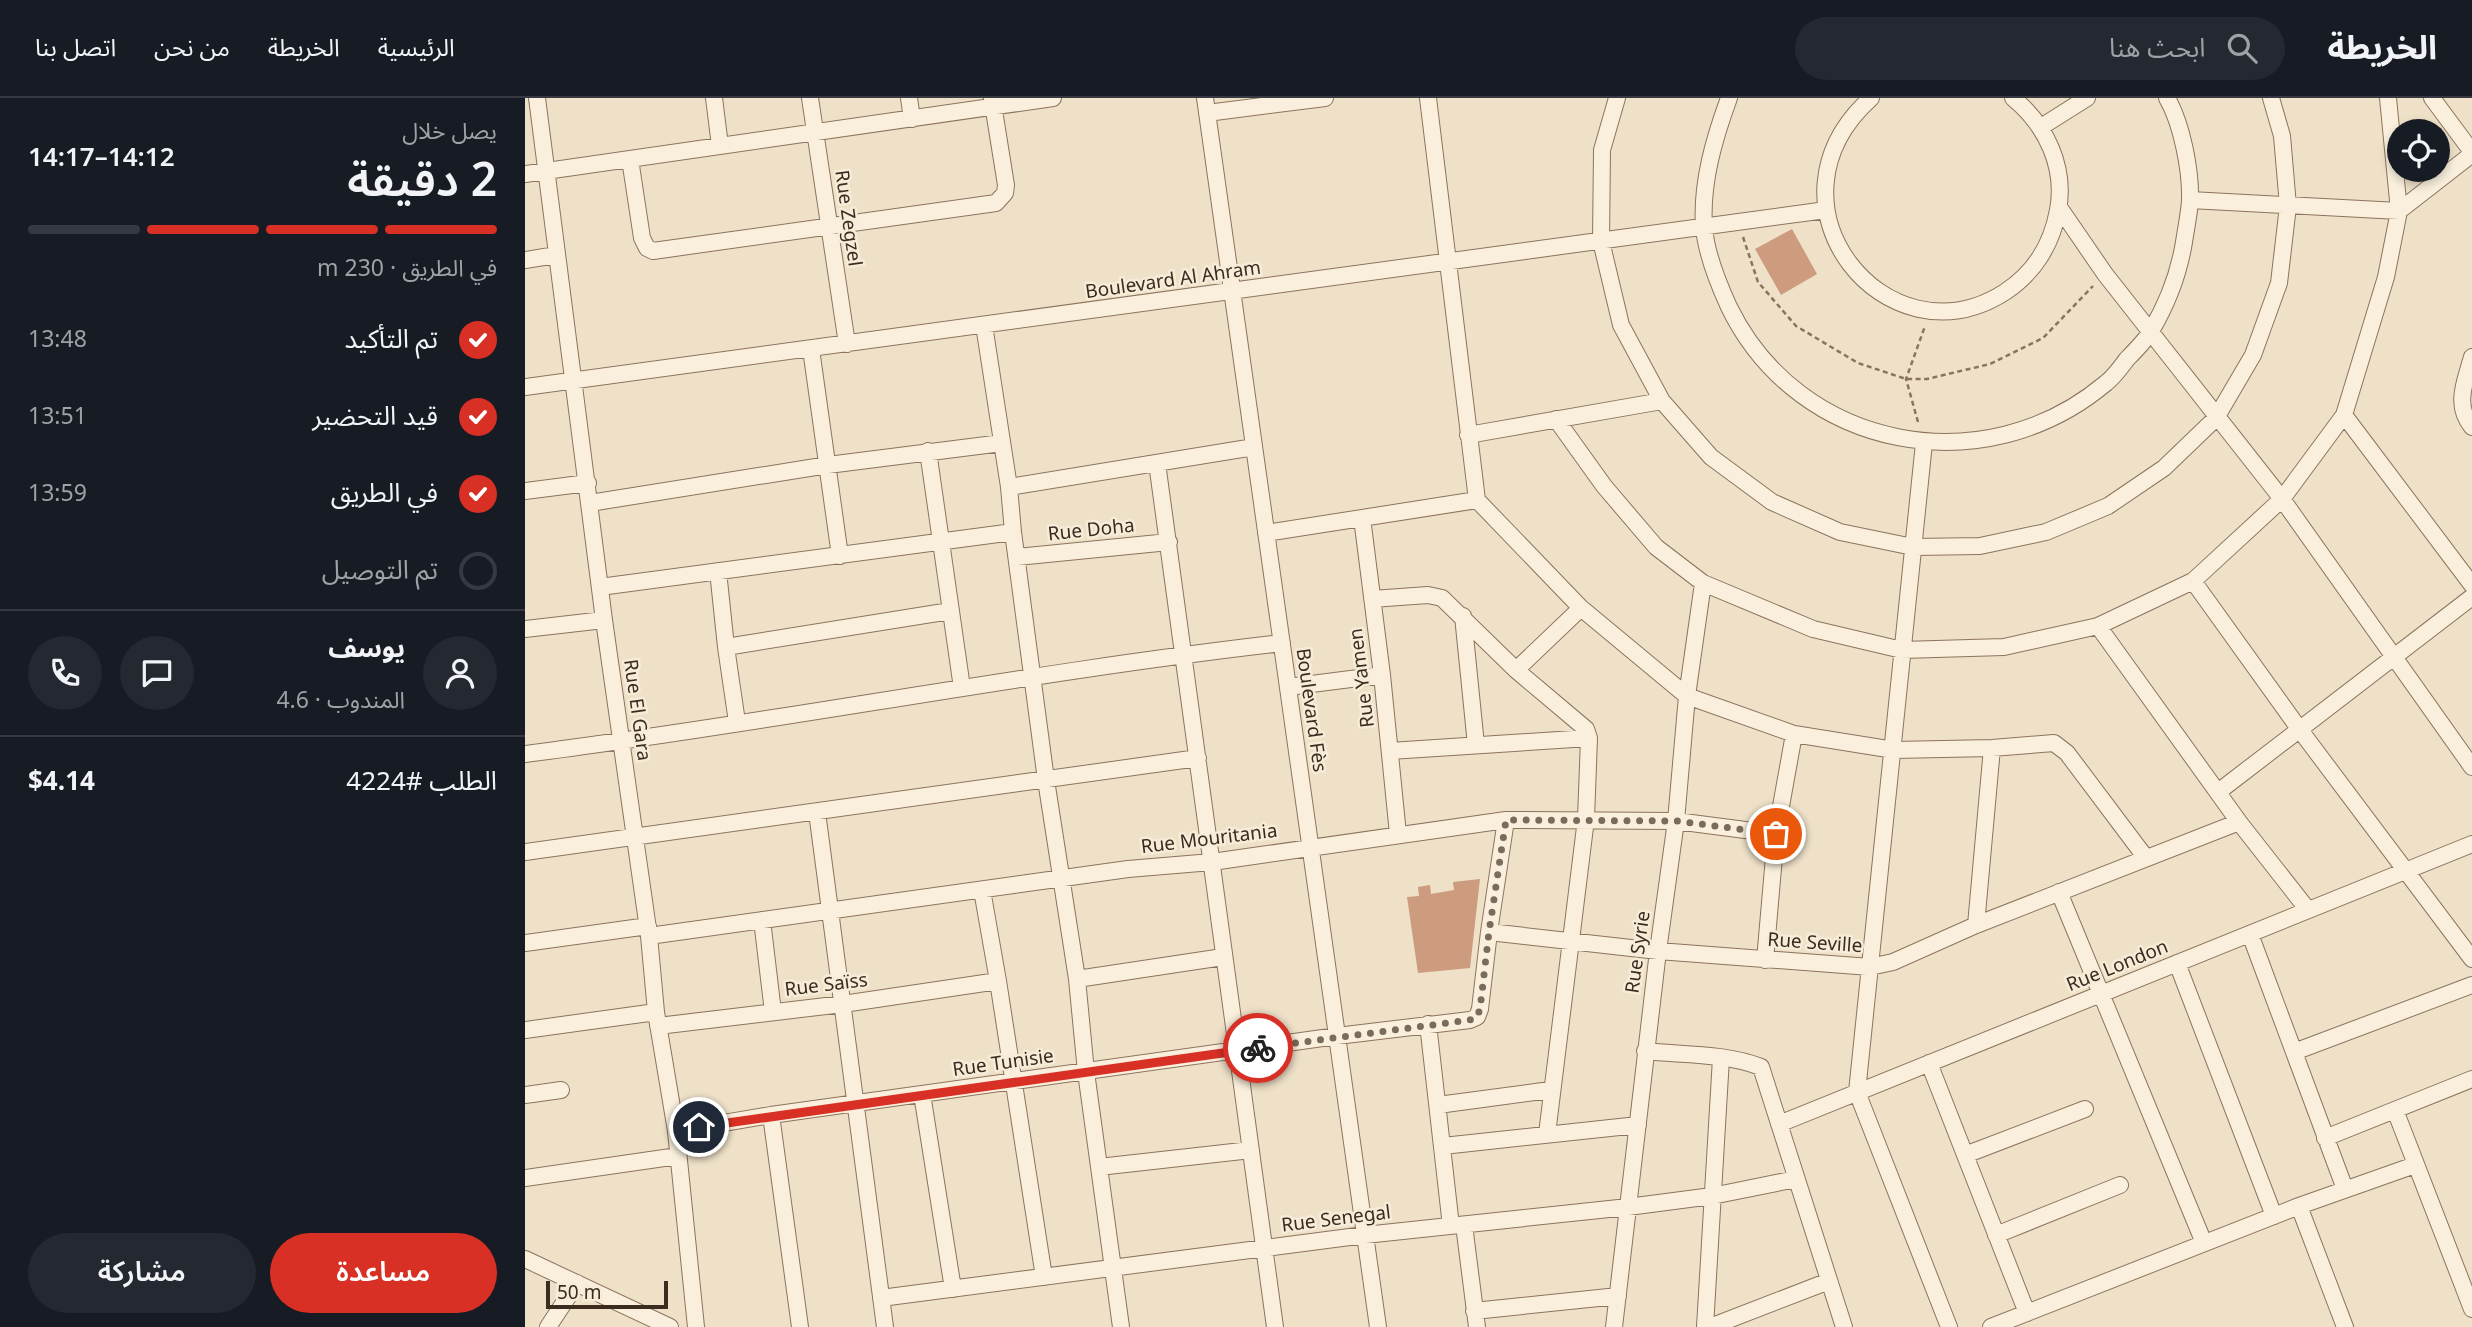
<!DOCTYPE html>
<html lang="ar">
<head>
<meta charset="utf-8">
<style>
	body { margin:0; font-family:Georgia,"Noto Sans Arabic",serif; background:#242831; color:#f1f3f6; direction:rtl; height:100vh; display:flex; flex-direction:column; font-size:26px; white-space:nowrap }
	* { box-sizing:border-box; margin:0 }
	p { font-size:23px; color:#9ea1a6 }
	.icon { flex:none; width:38px; height:38px; fill:none; stroke:currentColor; stroke-width:2; stroke-linecap:round; stroke-linejoin:round }
	.map { position:relative; flex:1; overflow:hidden; direction:ltr }
	.side { display:flex; flex-direction:column; background:#171b24; width:525px }
	.side>* { flex:none }
	.tools { position:absolute; left:1862px; top:21px; display:grid; gap:14px }
	.tools a { display:grid; place-items:center; width:63px; height:63px; border-radius:50%; background:#171b24; box-shadow:0 4px 10px #0003; font-size:35px }
	.scale { position:absolute; left:21px; bottom:18px; width:122px; box-sizing:border-box; padding-left:7px; border:4px solid #3c2c20; border-top:0; font-size:19px; line-height:24px; white-space:nowrap; color:#3c2c20; -webkit-text-stroke:5px #f6ecd8; paint-order:stroke }
	.pin { position:absolute; display:grid; place-items:center; width:60px; height:60px; color:#fff; margin:-30px; border:4px solid #fff; border-radius:50%; box-shadow:0 2px 7px #0007 }
	.courier { position:absolute; display:grid; place-items:center; width:70px; height:70px; margin:-35px; border:5px solid #d93025; border-radius:50%; background:#fff; color:#222; box-shadow:0 2px 9px #0007 }
	.head em { font-style:normal; font-weight:600 }
	.head div { display:flex; flex-direction:column-reverse }
	.head { display:flex; align-items:center; justify-content:space-between; height:119px; padding:0 28px }
	h1 { font-size:46px; font-weight:600; line-height:52px }
	.bar { display:grid; grid-template-columns:repeat(4,1fr); gap:10px 7px; align-content:center; height:84px; padding:0 28px }
	.bar i { height:9px; border-radius:5px; background:#363941 }
	.bar .selected { background:#d93025 }
	.bar p { grid-column:span 4 }
	.line { display:flex; align-items:center; gap:18px; padding:0 28px; border-top:2px solid #363941 }
	.line div { flex:1 }
	.round { display:grid; place-items:center; flex:none; width:74px; height:74px; border-radius:37px; background:#242831 }
	ol { padding:0 28px; list-style:none }
	li { display:flex; align-items:center; gap:21px; height:77px }
	li p { margin-inline-start:auto }
	li .icon { padding:7px; border-radius:50%; background:#d93025; color:#fff; stroke-width:4 }
	li:last-child { color:#9ea1a6 }
	li i { width:38px; height:38px; border:4px solid #363941; border-radius:50% }
	.cta { display:flex; gap:14px; margin-top:auto; padding:14px 28px }
	.cta a { flex:1; height:80px; border-radius:42px; background:#d93025; color:#fff; font-size:28px; font-weight:600; line-height:80px; text-align:center }
	.cta a+a { background:#242831; color:#f1f3f6 }
	header { display:flex; align-items:center; gap:42px; box-sizing:border-box; height:98px; padding:0 35px; background:#171b24; border-bottom:2px solid #363941 }
	header strong { font-size:33px }
	nav { display:flex; gap:38px; margin-inline-start:auto; font-size:24px }
	.search { width:490px; height:63px; background:#242831; display:flex; align-items:center; gap:18px; box-sizing:border-box; padding:0 24px; border-radius:38px; color:#9ea1a6; font-size:26px }
	main { display:flex; flex:1; min-height:0 }
	.map>svg:first-child { display:block }
</style>
</head>
<body>
<header>
<strong>الخريطة</strong>
<div class="search"><svg class="icon" aria-label="search" viewBox="0 0 24 24"><circle cx="10" cy="10" r="6"/><path d="M15 15l6 6"/></svg>ابحث هنا</div>
<nav><a>الرئيسية</a><a>الخريطة</a><a>من نحن</a><a>اتصل بنا</a></nav>
</header>
<main>
<div class="map">
<svg width="1947" height="1229" viewBox="0 0 1947 1229">
	<rect width="100%" height="100%" fill="#efe1c8"/>
	<path fill="#cd9b7e" d="M1267,131L1292,176L1256,197L1230,151Z
		M955,781L945,870L893,875L882,799L894,798L893,789L905,787L906,796L929,792L928,784Z"/>
	<g fill="none" stroke-linecap="round" stroke-linejoin="round">
		<defs>
			<path id="street" d="M12,0L79,522L124,838L131,914L151,1033L171,1229
				M189,0L195,48
				M285,0L322,246
				M384,0L387,21
				M680,0L853,1229
				M903,0L952,402L1056,510L1162,598L1269,636L1369,652L1467,650L1529,645L1542,655L1621,760
				M1092,0L1077,52L1076,143L1096,227L1137,303L1186,359L1247,404L1315,434L1388,449L1455,448L1521,434L1583,408L1639,370L1691,320L1728,257L1754,185L1763,108L1757,38L1746,0
				M1204,0C1189,41 1176,85 1179,129C1181,156 1193,185 1204,209C1274,353 1460,387 1581,285C1589,279 1596,269 1602,261C1610,253 1620,243 1626,233C1642,206 1654,175 1659,144C1661,131 1664,116 1665,103C1666,73 1657,26 1642,0
				M1346,0C1228,106 1362,270 1480,194C1509,175 1527,146 1533,112C1541,69 1521,27 1488,0
				M1907,0L1947,54
				M682,15L800,0
				M1516,29L1562,0
				M105,61L117,140L122,150L128,153L471,105L480,95L481,87L467,0
				M0,76L528,0
				M1665,102L1874,113L1947,56
				M1534,109L1580,176L1757,401L1947,669
				M0,162L31,157
				M459,227L484,389L488,434L521,682L552,881L561,974L596,1229
				M286,251L315,458
				M1947,259C1940,284 1929,307 1947,329
				M0,289L1301,112
				M1819,317L1947,487
				M1031,321L1079,388L1131,449L1178,485L1288,531L1377,552L1479,549L1573,528L1668,483L1757,401L1819,317L1861,179L1874,113L1863,0
				M943,337L1137,303
				M1399,345L1332,994L1424,1229
				M403,353L437,590
				M632,365L750,1229
				M484,389L729,349
				M0,393L63,385
				M65,405L303,367L477,345
				M837,420L857,577L873,736
				M741,435L952,402
				M492,459L644,444
				M193,473L201,549L212,624
				M1668,483L1775,632L1947,861
				M75,489L488,434
				M847,501L903,497L917,500L991,572L1061,631L1064,640L1061,721L1022,1036
				M938,518L951,647
				M1573,528L1714,724L1783,812
				M0,531L79,522
				M201,549L425,513
				M991,572L1056,510
				M763,589L857,577
				M865,653L1064,640
				M0,656C253,624 503,574 757,545
				M1693,694L1947,499
				M292,714L360,1229
				M0,754L673,660
				M457,792L473,883L519,1179
				M1534,794L1679,1145
				M237,822L248,914
				M1451,827L1467,650
				M964,834L1133,853L1345,869L1368,864L1451,827L1714,724
				M1725,836L1820,1091
				M124,838L603,771L687,764L981,722L1151,723L1251,736
				M0,845L123,828
				M1240,862L1251,736L1269,636
				M1652,865L1749,1118
				M552,881L698,859
				M903,926L926,1128
				M133,928L318,906L473,883
				M0,932L131,914
				M1120,953C1158,957 1200,955 1236,969L1319,1229
				M1769,954L1947,887
				M1404,965L1502,1215
				M397,996L428,1191
				M0,997L36,992
				M913,1007L1025,992
				M1870,1012L1947,1211
				M246,1017L275,1229
				M1254,1026L1947,746
				M151,1033L246,1017L812,938L945,922L952,919L955,911L964,834L981,722
				M1800,1040L1947,981
				M918,1048L1113,1027
				M1440,1057L1560,1011
				M574,1069L726,1052
				M0,1080L153,1058
				M1774,1108L1820,1229
				M939,1127L952,1229
				M1471,1137L1595,1087
				M0,1161L145,1229
				M356,1200L840,1137L1103,1109L1187,1098L1271,1081
				M949,1213L1093,1198
				M23,1229L52,1185
				M1089,1229L1133,853L1151,723L1162,598L1178,485
				M1180,1229L1196,960
				M1185,1229L1304,1183
				M1466,1229L1774,1108L1890,1067"/>
		</defs>
		<use href="#street" stroke="#8c735d" stroke-width="18"/>
		<path stroke="#8c735d" stroke-width="2.5" stroke-dasharray="5 3.5" stroke-linecap="butt" d="M1218,139L1233,184L1271,228L1333,265L1381,281H1402L1465,266L1518,240L1568,188
			M1393,324L1381,281L1400,228"/>
		<use href="#street" stroke="#f9efdc" stroke-width="16"/>
	</g>
	<g fill="none" stroke-linecap="round" stroke-linejoin="round">
		<path stroke="#7b6b5b" stroke-width="7" stroke-dasharray="0 12.6" d="M733,950L945,922L952,919L955,911L964,834L981,722L1152,723L1251,736"/>
		<path stroke="#d93025" stroke-width="9" d="M174,1029L733,950"/>
	</g>
	<g text-anchor="middle" stroke-width="5" stroke-linejoin="round" paint-order="stroke">
		<g font-size="19" fill="#3c2c20" stroke="#f6ecd8">
			<text transform="translate(324 120) rotate(82)" y="7">Rue Zegzel</text>
			<text transform="translate(648 181) rotate(-8)" y="7">Boulevard Al Ahram</text>
			<text transform="translate(566 431) rotate(-6)" y="7">Rue Doha</text>
			<text transform="translate(836 580) rotate(-97)" y="7">Rue Yamen</text>
			<text transform="translate(113 612) rotate(82)" y="7">Rue El Gara</text>
			<text transform="translate(787 612) rotate(82)" y="7">Boulevard Fès</text>
			<text transform="translate(684 740) rotate(-7)" y="7">Rue Mouritania</text>
			<text transform="translate(1290 844) rotate(4)" y="7">Rue Seville</text>
			<text transform="translate(1112 854) rotate(-82)" y="7">Rue Syrie</text>
			<text transform="translate(1592 867) rotate(-22)" y="7">Rue London</text>
			<text transform="translate(301 886) rotate(-7)" y="7">Rue Saïss</text>
			<text transform="translate(478 964) rotate(-8)" y="7">Rue Tunisie</text>
			<text transform="translate(811 1120) rotate(-7)" y="7">Rue Senegal</text>
		</g>
	</g>
</svg>
<div class="tools">
<a><svg class="icon" aria-label="locate" viewBox="0 0 24 24"><circle cx="12" cy="12" r="6"/><path d="M12 2v4M12 18v4M2 12h4M18 12h4"/></svg></a>
</div>
<div class="scale">50 m</div>
<div class="pin" style="left:1251px;top:736px;background:#ea580c"><svg class="icon" aria-label="bag" viewBox="0 0 24 24"><path d="M5 8h14l-1 12H6zM9 8a3 3 0 0 1 6 0"/></svg></div>
<div class="pin" style="left:174px;top:1029px;background:#1f2937"><svg class="icon" aria-label="home" viewBox="0 0 24 24"><path d="M3 11l9-7 9 7M6 9v11h12V9"/></svg></div>
<div class="courier" style="left:733px;top:950px"><svg class="icon" aria-label="bike" viewBox="0 0 24 24"><circle cx="6" cy="16" r="4"/><circle cx="18" cy="16" r="4"/><path d="M6 16l4-8h5l3 8M10 8l3 8H6M13 5h3"/></svg></div>
</div>
<section class="side">
<div class="head"><div><h1>2 دقيقة</h1><p>يصل خلال</p></div><em>14:12–14:17</em></div>
<div class="bar"><i class="selected"></i><i class="selected"></i><i class="selected"></i><i></i><p>في الطريق · 230 m</p></div>
<ol>
<li><svg class="icon" aria-label="check" viewBox="0 0 24 24"><path d="M5 12l5 5 9-10"/></svg>تم التأكيد<p>13:48</p></li>
<li><svg class="icon" aria-label="check" viewBox="0 0 24 24"><path d="M5 12l5 5 9-10"/></svg>قيد التحضير<p>13:51</p></li>
<li><svg class="icon" aria-label="check" viewBox="0 0 24 24"><path d="M5 12l5 5 9-10"/></svg>في الطريق<p>13:59</p></li>
<li><i></i>تم التوصيل</li>
</ol>
<div class="line" style="height:126px"><a class="round"><svg class="icon" aria-label="person" viewBox="0 0 24 24"><circle cx="12" cy="8" r="4"/><path d="M4 21q1-7 8-7t8 7"/></svg></a><div><b>يوسف</b><p>المندوب · 4.6</p></div><a class="round"><svg class="icon" aria-label="chat" viewBox="0 0 24 24"><path d="M4 5h16v11H9l-5 4z"/></svg></a><a class="round"><svg class="icon" aria-label="phone" viewBox="0 0 24 24"><path d="M5 4h4l2 5-3 2q2 4 5 5l2-3 5 2v4C11 20 4 13 5 4z"/></svg></a></div>
<div class="line" style="height:91px"><div>الطلب #4224</div><b>$4.14</b></div>
<div class="cta"><a>مساعدة</a><a>مشاركة</a></div>
</section>
</main>
</body>
</html>
